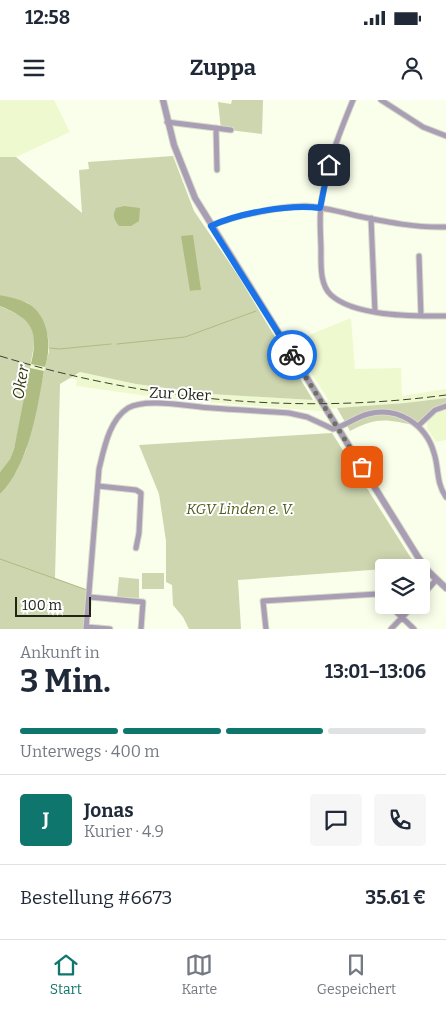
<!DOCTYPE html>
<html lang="de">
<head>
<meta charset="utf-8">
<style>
	body { margin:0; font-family:Bitter,serif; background:#f6f6f7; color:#1f2937; height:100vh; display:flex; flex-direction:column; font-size:19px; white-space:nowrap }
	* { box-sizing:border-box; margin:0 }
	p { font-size:16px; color:#747a83 }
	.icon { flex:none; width:28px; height:28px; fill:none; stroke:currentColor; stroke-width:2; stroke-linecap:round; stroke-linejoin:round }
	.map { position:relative; height:529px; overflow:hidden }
	.sheet { display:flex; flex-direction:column; background:#fff; flex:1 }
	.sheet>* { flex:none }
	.buttons { position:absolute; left:375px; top:459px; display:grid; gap:10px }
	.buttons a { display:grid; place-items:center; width:55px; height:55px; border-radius:5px; background:#fff; box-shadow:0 2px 12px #0003; font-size:25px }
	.scale { position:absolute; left:15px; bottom:12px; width:76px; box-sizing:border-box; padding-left:5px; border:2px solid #212417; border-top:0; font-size:14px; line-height:18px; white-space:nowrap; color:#212417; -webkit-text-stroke:4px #fff; paint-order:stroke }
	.pin { position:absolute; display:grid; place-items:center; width:42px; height:42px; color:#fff; margin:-21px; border-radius:10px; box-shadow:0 2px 8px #0006 }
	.courier { position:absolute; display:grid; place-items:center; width:50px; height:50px; margin:-25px; border:4px solid #1a73e8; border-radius:50%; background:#fff; color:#222; box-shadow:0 1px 6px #0007 }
	.head em { font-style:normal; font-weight:700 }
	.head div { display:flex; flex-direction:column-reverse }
	.head { display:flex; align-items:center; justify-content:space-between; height:85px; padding:0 20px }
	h1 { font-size:32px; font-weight:700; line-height:38px }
	.bar { display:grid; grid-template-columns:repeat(4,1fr); gap:8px 5px; align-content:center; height:60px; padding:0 20px }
	.bar i { height:6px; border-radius:4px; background:#e0e1e3 }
	.bar .selected { background:#0f766e }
	.bar p { grid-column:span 4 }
	.line { display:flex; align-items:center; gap:12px; padding:0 20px; border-top:1px solid #e0e1e3 }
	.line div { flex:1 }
	.round { display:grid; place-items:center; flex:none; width:52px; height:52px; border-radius:5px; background:#f6f6f7 }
	.status { display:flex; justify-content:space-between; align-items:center; height:35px; padding:0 25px; background:#fff; direction:ltr }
	.status svg { height:14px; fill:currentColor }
	header { display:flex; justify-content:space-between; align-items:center; height:65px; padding:0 20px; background:#fff; font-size:22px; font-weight:700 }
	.tabs { display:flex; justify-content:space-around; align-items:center; height:70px; border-top:1px solid #e0e1e3; background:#fff; font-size:14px; color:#747a83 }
	.tabs a { display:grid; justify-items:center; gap:2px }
	.tabs .selected { color:#0f766e }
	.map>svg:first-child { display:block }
</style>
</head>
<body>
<div class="status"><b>12:58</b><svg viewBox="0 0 49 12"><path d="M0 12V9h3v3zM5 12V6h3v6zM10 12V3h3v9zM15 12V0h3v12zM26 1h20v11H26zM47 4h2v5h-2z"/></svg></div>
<header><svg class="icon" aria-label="menu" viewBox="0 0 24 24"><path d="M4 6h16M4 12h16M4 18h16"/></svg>Zuppa<svg class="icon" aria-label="person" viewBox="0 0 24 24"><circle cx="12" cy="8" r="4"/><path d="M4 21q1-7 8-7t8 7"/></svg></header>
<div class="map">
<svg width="446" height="529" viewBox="0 0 446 529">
	<rect width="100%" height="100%" fill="#f9ffea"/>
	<path fill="#eff9cf" d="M0,0H54L70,32L16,57H0Z
		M351,218L355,269L401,268L402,296L446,289V298L405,303L337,308L319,311L170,299L76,286L77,280L30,268L0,248L39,265L78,275L80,272L136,284L211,294L329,301L292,242Z
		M446,310V340L436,342L427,328V319L439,311Z"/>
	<path fill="#cdd6af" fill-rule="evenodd" d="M232,0H263L262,34L221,29L218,2L231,4Z
		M173,56L194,111L237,174L313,300L211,294L136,284L80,272L60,284L55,478L87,490L84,529H0V394L17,370L26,350L49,251L48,237L44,224L28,203L0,195V57H16L82,113L79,70L89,69L88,62ZM192,135L200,190L190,191Z
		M0,206L21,216L31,226L35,239L23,308L14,349L10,359L0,372Z
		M446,298V306L442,307L418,326C387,320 379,316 350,331L337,308L405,303Z
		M332,333L416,466L384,468V469L238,480L241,529H189L183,517L173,505L172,485L166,482V441L159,394L139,345Z
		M142,473H164V489H142Z
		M119,477L139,479V498L117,497Z"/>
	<path fill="#aebb81" d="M124,106L140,108L139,121L131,126H119C114,119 112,116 116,108Z
		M193,135L201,190L190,191L181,136Z
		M0,195C9,197 19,199 27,203C49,215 52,246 45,267L31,264C39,230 32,219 0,206Z
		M30,268L44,271C37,310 29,365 0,394V372L10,359L14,349Z"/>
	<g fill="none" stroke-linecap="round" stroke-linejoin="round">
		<path stroke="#aebb81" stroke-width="1" d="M117,244L185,237L256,211
			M50,248L59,249L111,244
			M0,459L87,490"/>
		<defs>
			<path id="minor" d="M353,0C339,34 325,69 321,106C319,121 321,137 321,152C321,166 320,185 331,195C355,217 415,216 446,216
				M381,0L423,27L446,36
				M167,22L231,30
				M216,28L217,70
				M371,118L375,212
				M211,126C232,116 282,106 305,106C323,107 341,112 358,116C387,122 416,128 446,127
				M419,156L421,216
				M418,326L435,310L446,306
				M98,386L136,390L141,393L139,433L136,448
				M89,497L143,502L141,529
				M421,497L436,480
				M389,505L414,529
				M87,527L110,529
				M86,529L99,369C104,349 109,320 128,308C146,297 191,307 212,308C238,310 263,311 289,313L307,317L333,329C345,326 356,317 368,314C397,306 426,324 434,353C439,368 436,383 446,397
				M266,529L263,501L377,494L384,500
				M391,529L414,505"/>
			<path id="tertiary" d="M163,0L174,45L195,98L418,457L429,472L446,488"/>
		</defs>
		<use href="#minor" stroke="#d6dcc8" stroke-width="7"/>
		<use href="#tertiary" stroke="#d6dcc8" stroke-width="8"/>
		<use href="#minor" stroke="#aa9eb5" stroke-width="5"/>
		<use href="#tertiary" stroke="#aa9eb5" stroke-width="6"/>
		<path stroke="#3c4032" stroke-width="1" stroke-dasharray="8 4" stroke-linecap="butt" d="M0,256C144,300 296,315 446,295"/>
	</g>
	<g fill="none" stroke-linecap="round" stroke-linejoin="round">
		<path stroke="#6d7161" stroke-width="5" stroke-dasharray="0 9" d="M292,255L362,367"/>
		<path stroke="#1a73e8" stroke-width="6" d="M292,255L211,126C239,113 289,104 320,108L329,65"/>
	</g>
	<g text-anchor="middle" stroke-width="4" stroke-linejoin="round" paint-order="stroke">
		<g font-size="15" fill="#212417" stroke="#fff">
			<text transform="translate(180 294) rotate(3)" y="5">Zur Oker</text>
		</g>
		<g font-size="15" font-style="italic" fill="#525c1e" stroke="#fff">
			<text x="240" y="414">KGV Linden e. V.</text>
		</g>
		<g font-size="16" font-style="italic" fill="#31390c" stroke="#fff">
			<text transform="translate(20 282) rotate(-80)" y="6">Oker</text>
		</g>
	</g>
</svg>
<div class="buttons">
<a><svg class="icon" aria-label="layers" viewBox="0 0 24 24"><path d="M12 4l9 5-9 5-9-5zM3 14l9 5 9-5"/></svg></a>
</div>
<div class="scale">100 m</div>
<div class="pin" style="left:362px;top:367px;background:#ea580c"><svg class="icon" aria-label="bag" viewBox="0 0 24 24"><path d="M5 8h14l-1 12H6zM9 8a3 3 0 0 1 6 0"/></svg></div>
<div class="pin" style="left:329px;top:65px;background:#1f2937"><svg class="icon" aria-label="home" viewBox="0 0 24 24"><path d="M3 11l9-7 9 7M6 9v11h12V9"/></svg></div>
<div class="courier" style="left:292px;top:255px"><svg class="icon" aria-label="bike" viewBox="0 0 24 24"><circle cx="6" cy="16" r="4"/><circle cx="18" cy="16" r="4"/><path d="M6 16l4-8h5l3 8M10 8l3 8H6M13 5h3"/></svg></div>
</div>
<section class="sheet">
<div class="head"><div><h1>3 Min.</h1><p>Ankunft in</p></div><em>13:01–13:06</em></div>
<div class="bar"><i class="selected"></i><i class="selected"></i><i class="selected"></i><i></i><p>Unterwegs · 400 m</p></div>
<div class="line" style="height:90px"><b class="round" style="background:#0f766e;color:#fff">J</b><div><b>Jonas</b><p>Kurier · 4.9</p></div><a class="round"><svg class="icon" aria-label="chat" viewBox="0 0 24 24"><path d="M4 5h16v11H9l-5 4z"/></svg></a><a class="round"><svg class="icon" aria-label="phone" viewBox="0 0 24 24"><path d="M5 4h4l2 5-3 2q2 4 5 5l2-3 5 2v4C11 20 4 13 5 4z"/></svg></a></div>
<div class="line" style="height:65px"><div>Bestellung #6673</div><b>35.61 €</b></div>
</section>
<nav class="tabs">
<a class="selected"><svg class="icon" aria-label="home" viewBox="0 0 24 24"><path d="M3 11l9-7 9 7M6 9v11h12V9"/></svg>Start</a>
<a><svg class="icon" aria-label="map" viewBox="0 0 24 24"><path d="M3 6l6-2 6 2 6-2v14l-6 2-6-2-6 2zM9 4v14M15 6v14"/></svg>Karte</a>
<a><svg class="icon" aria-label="saved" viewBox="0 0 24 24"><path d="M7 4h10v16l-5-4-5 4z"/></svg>Gespeichert</a>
</nav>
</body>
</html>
